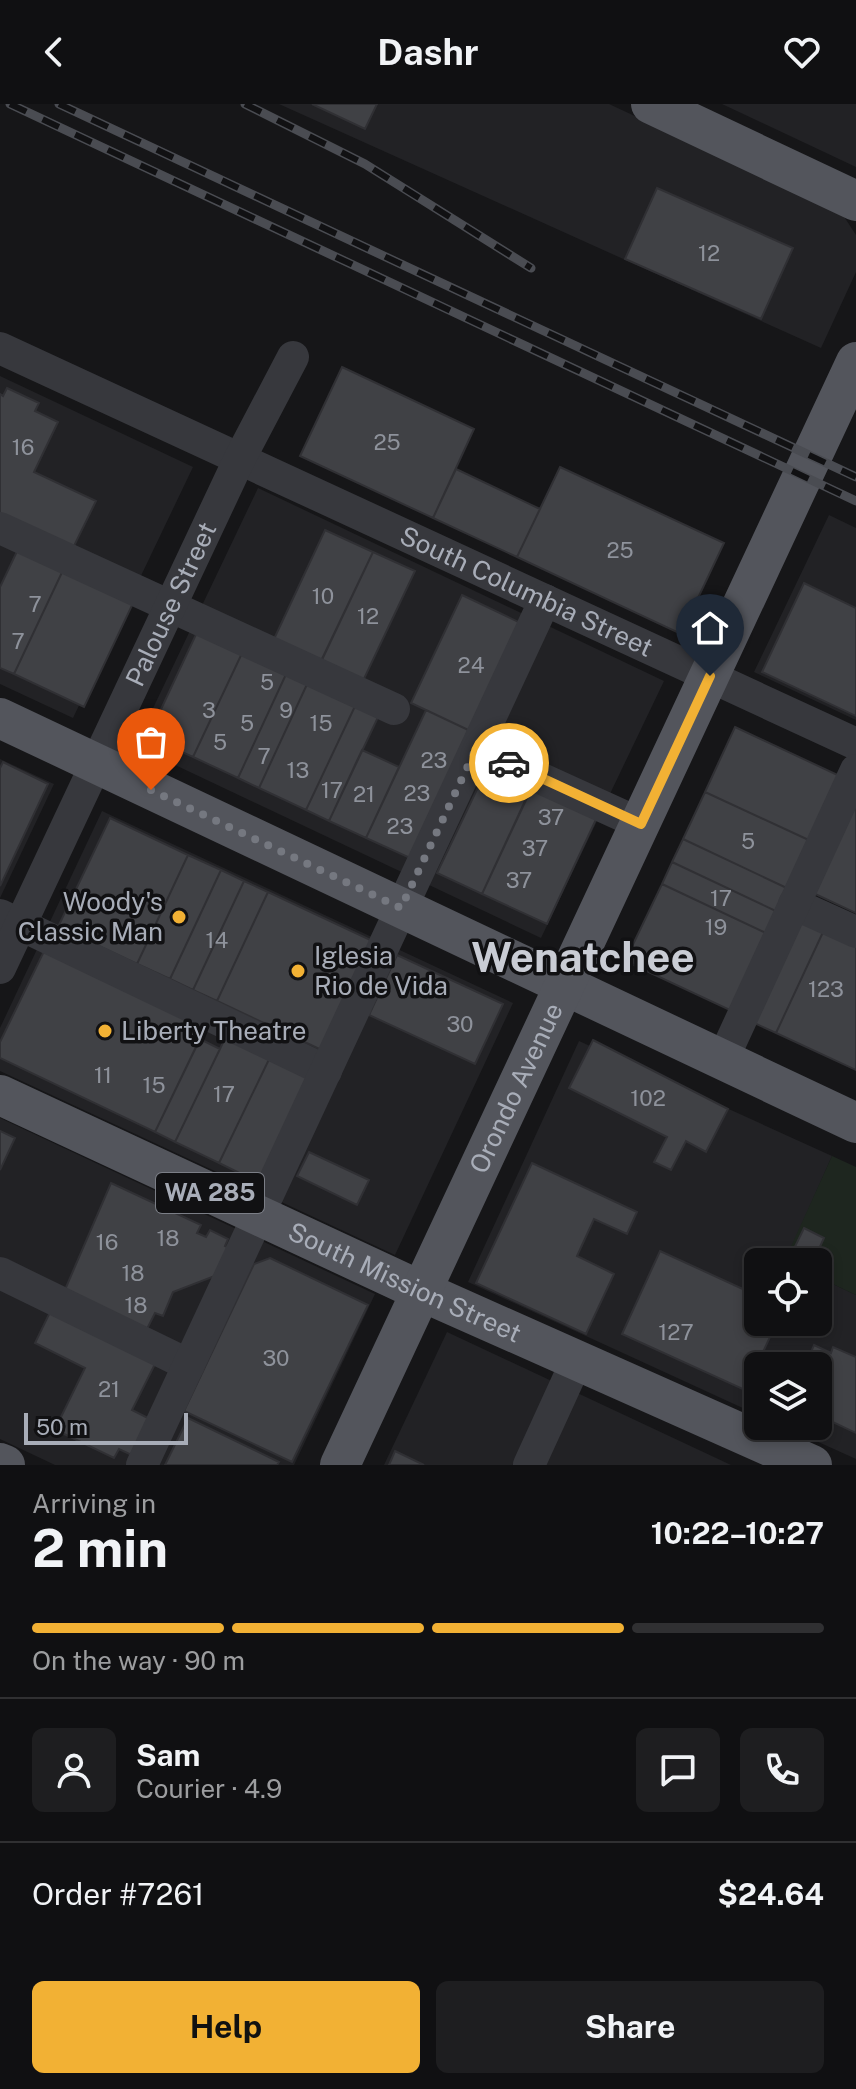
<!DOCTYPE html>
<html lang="en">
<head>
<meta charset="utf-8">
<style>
	body { margin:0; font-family:"Public Sans",sans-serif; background:#1e1e20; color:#f1f3f6; height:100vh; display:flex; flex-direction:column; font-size:30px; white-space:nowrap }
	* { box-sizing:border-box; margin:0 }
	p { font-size:26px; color:#9c9d9f }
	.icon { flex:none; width:44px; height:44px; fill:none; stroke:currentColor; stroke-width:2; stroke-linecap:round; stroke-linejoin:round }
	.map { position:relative; height:1361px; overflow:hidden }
	.details { display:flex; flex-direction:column; background:#101012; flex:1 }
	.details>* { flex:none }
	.tools { position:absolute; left:744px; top:1144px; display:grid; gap:16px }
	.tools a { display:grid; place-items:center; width:88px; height:88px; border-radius:12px; background:#101012; box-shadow:0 4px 12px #0003,0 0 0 2px #303032; font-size:40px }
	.scale { position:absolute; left:24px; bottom:20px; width:164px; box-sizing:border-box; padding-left:8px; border:4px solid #a8adb8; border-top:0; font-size:22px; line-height:28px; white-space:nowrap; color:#a8adb8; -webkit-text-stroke:6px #111113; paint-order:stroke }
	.pin { position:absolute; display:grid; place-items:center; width:68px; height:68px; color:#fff; margin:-82px -34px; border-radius:50% 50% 50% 0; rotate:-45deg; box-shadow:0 0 8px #0007 }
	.pin .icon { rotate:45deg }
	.courier { position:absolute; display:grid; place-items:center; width:80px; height:80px; margin:-40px; border:6px solid #f2b134; border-radius:50%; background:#fff; color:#222; box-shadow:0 2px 10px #0007 }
	.summary em { font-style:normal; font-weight:700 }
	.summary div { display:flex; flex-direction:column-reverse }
	.summary { display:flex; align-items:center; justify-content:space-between; height:136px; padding:0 32px }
	h1 { font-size:52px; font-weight:700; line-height:60px }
	.bar { display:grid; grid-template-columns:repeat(4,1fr); gap:12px 8px; align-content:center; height:96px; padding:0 32px }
	.bar i { height:10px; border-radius:6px; background:#303032 }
	.bar .current { background:#f2b134 }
	.bar p { grid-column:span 4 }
	.line { display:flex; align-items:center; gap:20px; padding:0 32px; border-top:2px solid #303032 }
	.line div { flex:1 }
	.round { display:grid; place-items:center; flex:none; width:84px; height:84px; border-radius:12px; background:#1e1e20 }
	.primary-button { display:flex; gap:16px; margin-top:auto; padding:16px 32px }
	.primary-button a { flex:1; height:92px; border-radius:12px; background:#f2b134; color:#111; font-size:32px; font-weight:700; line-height:92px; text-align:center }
	.primary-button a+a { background:#1e1e20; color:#f1f3f6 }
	header { display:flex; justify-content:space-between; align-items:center; height:104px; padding:0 32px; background:#101012; font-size:36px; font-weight:700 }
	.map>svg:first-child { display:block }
</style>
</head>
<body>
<header><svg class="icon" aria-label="back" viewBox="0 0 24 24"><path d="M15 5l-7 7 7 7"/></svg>Dashr<svg class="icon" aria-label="heart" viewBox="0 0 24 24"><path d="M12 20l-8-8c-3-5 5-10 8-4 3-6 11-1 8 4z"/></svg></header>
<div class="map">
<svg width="856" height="1361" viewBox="0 0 856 1361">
	<rect width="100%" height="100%" fill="#161618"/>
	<path fill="#222225" d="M279,0H609L841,108L856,131V168L821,244Z
		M722,0H856V63Z
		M0,272L193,363L73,614L0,580Z
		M258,384L664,577L541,834L135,642Z
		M829,411L856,424V616L754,568Z
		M0,655L54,680L0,794Z
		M102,707L513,899L395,1151L0,967V924Z
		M579,937L832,1052L785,1158H758V1218H818V1173L856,1191V1355L783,1322H818V1262H758V1311L468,1178Z
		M0,1014L375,1190L294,1361H55L0,1335Z
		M447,1228L731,1361H384Z"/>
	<path fill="#1e261f" d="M832,1052L856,1063V1191L818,1173V1158H784Z"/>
	<path fill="#404145" stroke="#303034" stroke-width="2" d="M312,0H377L365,25Z
		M657,84L793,144L761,215L625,155Z
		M342,263L474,325L433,414L300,352Z
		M7,284L39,299L35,307L58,318L34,368L96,397L73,444L0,409V290L3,292Z
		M560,363L724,439L681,530L517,453Z
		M456,365L540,405L517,453L433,414Z
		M325,426L373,448L321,557L274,535Z
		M20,441L65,462L14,570L0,564V483Z
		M373,448L415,467L362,579L320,560Z
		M65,462L135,495L84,603L14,570Z
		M804,479L856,504V612L762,568Z
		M462,491L531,524L481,632L411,599Z
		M199,524L244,545L193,653L148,633Z
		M244,545L288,566L238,674L193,653Z
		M288,566L309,576L259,684L238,674Z
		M309,576L357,598L306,706L259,684Z
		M357,598L380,609L329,717L306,706Z
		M426,606L481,632L421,759L366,734Z
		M735,623L844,674L813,738L705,688Z
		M362,646L399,663L366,734L329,717Z
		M3,658L48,680L0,782V664Z
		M502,664L513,669L504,687L525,697L482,790L437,769L481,677L494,683Z
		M534,679L599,709L547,820L482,790Z
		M705,688L813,738L791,786L683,735Z
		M856,697V809L813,789Z
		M110,714L188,751L137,860L58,823Z
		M683,735L791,786L780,809L672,758Z
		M188,751L221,766L170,875L137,860Z
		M672,758L780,809L770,831L662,780Z
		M221,766L244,777L193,886L170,875Z
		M244,777L268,788L217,897L193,886Z
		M662,780L770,831L734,908L625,857Z
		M268,788L379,840L328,949L217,897Z
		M800,815L824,826L776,929L752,918Z
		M824,826L856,841V966L776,929Z
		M47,841L208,918L155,1028L0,954V938Z
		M397,851L503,900L475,960L369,911Z
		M230,924L274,945L219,1059L175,1038Z
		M200,935L220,945L175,1038L155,1028Z
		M593,936L728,1005L706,1048L686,1037L671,1066L654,1058L667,1033L569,984Z
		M274,945L319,967L264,1081L219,1059Z
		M0,1027L15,1034L0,1066Z
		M309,1048L369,1076L357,1101L297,1072Z
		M532,1059L637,1108L627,1130L594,1115L577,1152L614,1170L586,1230L476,1179Z
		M111,1079L201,1121L197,1129L206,1133L210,1126L228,1135L225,1142L231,1145L220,1170L173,1188L163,1212L155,1209L146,1227L64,1188Z
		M804,1124L824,1134L813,1158L791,1151Z
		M660,1147L758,1192V1218H777L762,1250L788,1262H758L747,1287L622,1230Z
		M270,1154L368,1201L292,1358L184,1307L254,1160Z
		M52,1204L157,1256L132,1306L156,1318L138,1354L119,1345L114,1354L62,1329L65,1322L58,1319L85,1264L35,1239Z
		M814,1241L831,1249L833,1243L856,1253V1329L818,1311V1262H805Z
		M188,1314L279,1358L277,1361H165Z
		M395,1347L424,1361H389Z"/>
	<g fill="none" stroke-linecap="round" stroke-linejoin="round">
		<g stroke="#37383d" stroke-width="32">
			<path id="s1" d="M0,244L856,640"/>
			<path d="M0,424L394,605"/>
			<path d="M476,645L641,720"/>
			<path d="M794,800L856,828"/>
			<path d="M0,811L326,967"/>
			<path id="s2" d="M0,864L240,354L293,253"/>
			<path d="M722,957L856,666"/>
			<path d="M0,1169L189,1261"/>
			<path d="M142,1361L545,496"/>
			<path d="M529,1361L577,1256"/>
		</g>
		<g stroke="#53555c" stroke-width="40">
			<path d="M651,0L856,97"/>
			<path d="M0,614L856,1019"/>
			<path id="s3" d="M0,991L421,1187L812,1361"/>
			<path d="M0,1359L5,1361"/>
			<path id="s4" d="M340,1361L856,258"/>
		</g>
		<defs>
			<path id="rail" d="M10,0L856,397
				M59,0L856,373
				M245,0L365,60L531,164"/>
		</defs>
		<use href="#rail" stroke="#4a4c52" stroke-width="9"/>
		<use href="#rail" stroke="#111113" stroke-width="6" stroke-dasharray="18" stroke-linecap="butt"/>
	</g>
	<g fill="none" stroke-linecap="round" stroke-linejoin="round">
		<path stroke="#757880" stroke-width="8" stroke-dasharray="0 14.4" d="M151,686L401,804L476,645L509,659"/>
		<path stroke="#f2b134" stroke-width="10" d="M509,659L641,720L710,572"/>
	</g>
	<g fill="#f2b134" stroke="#111113" stroke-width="3">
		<circle cx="179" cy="813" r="8"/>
		<circle cx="298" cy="867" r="8"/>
		<circle cx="105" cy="927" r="8"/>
	</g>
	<g text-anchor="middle" stroke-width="7" stroke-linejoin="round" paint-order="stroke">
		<g font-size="22" fill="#8e929b">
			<text x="709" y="157">12</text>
			<text x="387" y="346">25</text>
			<text x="23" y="351">16</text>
			<text x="620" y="454">25</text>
			<text x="323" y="500">10</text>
			<text x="35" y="508">7</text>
			<text x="368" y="520">12</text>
			<text x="18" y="545">7</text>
			<text x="471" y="569">24</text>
			<text x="267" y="586">5</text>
			<text x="209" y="614">3</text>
			<text x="286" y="614">9</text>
			<text x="247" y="627">5</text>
			<text x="321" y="627">15</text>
			<text x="220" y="646">5</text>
			<text x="264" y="660">7</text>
			<text x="434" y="664">23</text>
			<text x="298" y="674">13</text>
			<text x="332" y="694">17</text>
			<text x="417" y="697">23</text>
			<text x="364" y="698">21</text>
			<text x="551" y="721">37</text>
			<text x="400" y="730">23</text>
			<text x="748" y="745">5</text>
			<text x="535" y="752">37</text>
			<text x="519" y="784">37</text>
			<text x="721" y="802">17</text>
			<text x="716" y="831">19</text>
			<text x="217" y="844">14</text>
			<text x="826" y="893">123</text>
			<text x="460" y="928">30</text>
			<text x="103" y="979">11</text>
			<text x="154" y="989">15</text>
			<text x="224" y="998">17</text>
			<text x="648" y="1002">102</text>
			<text x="168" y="1142">18</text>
			<text x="107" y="1146">16</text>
			<text x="133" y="1177">18</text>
			<text x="136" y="1209">18</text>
			<text x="676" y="1236">127</text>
			<text x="276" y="1262">30</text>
			<text x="109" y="1293">21</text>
		</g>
		<rect fill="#111113" stroke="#7b7e86" stroke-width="2" x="156" y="1069" width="108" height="40" rx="6"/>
		<g font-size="24" font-weight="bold" fill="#a8adb8">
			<text x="210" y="1097">WA 285</text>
		</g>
		<g font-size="26" fill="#a8adb8" stroke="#111113">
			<text dy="9" stroke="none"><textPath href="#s1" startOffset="580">South Columbia Street</textPath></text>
			<text dy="9" stroke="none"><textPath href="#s2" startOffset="402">Palouse Street</textPath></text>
			<text dy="9" stroke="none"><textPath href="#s4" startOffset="416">Orondo Avenue</textPath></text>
			<text dy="9" stroke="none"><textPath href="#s3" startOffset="446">South Mission Street</textPath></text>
		</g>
		<g font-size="26" fill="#a8adb8" stroke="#111113" text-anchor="start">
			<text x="163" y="807" text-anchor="end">Woody's<tspan x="163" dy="30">Classic Man</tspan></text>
			<text x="314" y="861">Iglesia<tspan x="314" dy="30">Rio de Vida</tspan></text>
			<text x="121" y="936">Liberty Theatre</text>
		</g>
		<g font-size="42" font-weight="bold" fill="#c9ccd4" stroke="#111113">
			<text x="583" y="868">Wenatchee</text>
		</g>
	</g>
</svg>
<div class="tools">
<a><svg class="icon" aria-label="locate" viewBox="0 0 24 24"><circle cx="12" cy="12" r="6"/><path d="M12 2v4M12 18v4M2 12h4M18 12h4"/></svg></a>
<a><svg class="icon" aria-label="layers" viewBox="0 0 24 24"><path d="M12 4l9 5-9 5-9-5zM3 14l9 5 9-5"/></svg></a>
</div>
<div class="scale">50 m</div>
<div class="pin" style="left:151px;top:686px;background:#ea580c"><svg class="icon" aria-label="bag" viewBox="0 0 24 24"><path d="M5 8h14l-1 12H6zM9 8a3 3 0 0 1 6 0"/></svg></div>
<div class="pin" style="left:710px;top:572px;background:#1f2937"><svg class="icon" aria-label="home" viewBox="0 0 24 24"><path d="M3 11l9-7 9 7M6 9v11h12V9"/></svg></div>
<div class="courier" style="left:509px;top:659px"><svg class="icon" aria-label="car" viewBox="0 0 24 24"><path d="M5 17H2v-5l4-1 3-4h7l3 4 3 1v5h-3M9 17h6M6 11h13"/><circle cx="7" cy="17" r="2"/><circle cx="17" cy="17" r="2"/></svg></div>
</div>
<section class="details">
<div class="summary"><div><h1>2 min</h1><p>Arriving in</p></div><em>10:22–10:27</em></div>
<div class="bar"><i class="current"></i><i class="current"></i><i class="current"></i><i></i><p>On the way · 90 m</p></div>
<div class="line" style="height:144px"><a class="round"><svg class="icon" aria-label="person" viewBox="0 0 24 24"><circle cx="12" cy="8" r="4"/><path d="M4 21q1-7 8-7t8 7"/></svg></a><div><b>Sam</b><p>Courier · 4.9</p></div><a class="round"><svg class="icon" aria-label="chat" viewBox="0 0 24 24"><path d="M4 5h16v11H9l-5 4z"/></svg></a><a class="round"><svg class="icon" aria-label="phone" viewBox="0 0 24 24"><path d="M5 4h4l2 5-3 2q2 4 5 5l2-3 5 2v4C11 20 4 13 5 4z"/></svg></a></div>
<div class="line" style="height:104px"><div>Order #7261</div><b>$24.64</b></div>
<div class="primary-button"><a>Help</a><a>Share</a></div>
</section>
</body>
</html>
